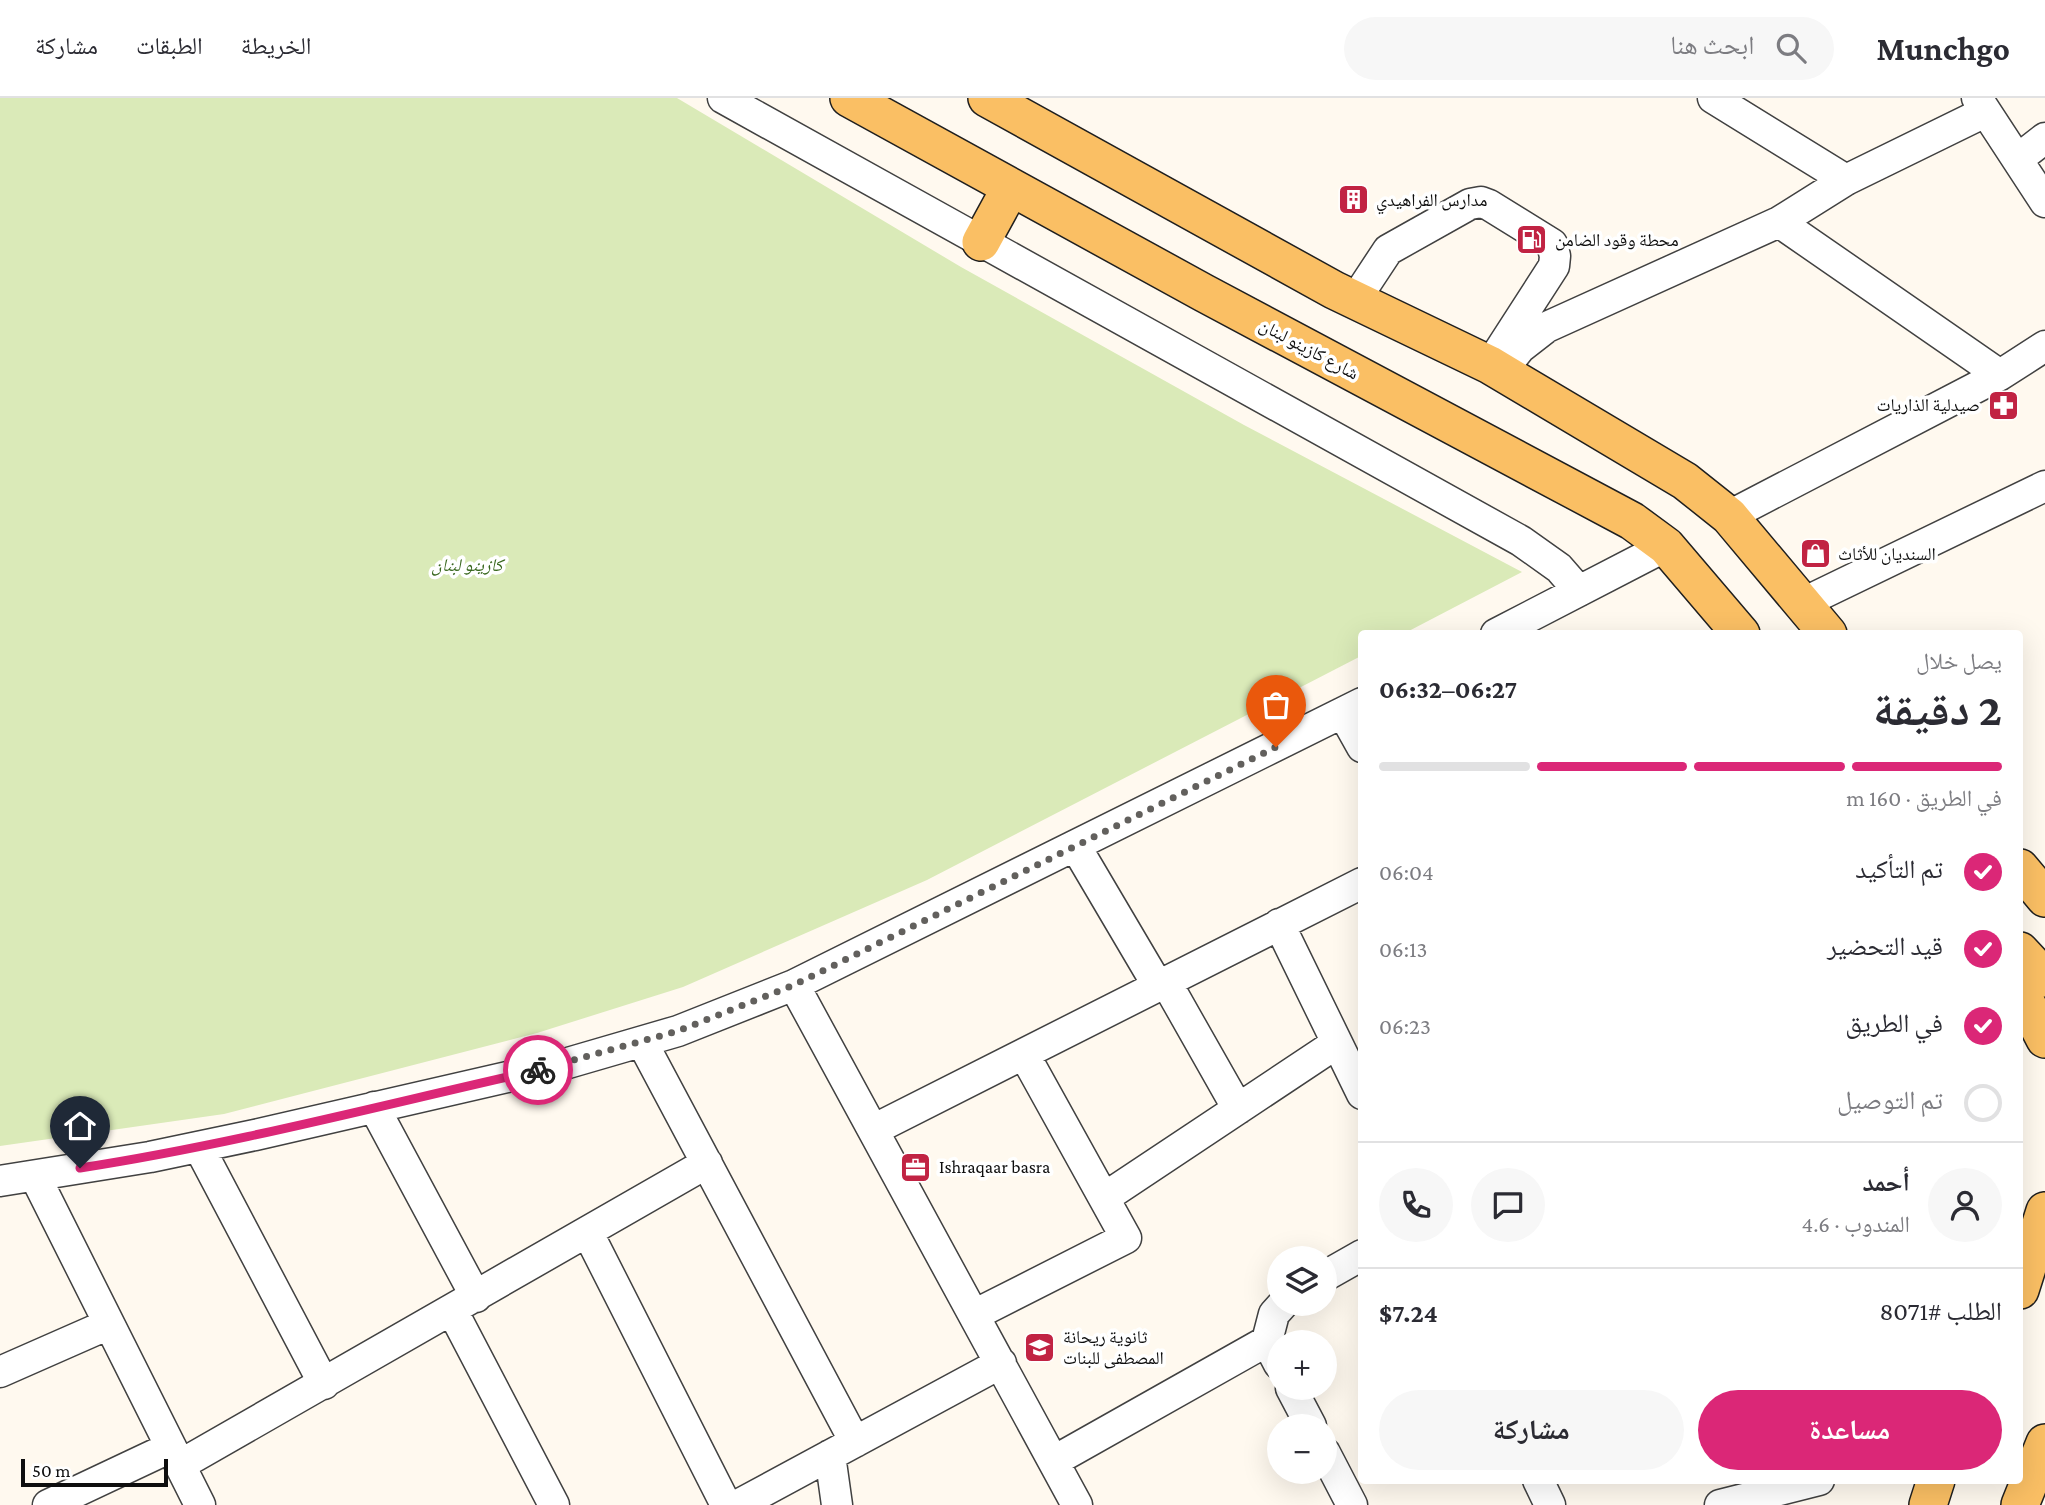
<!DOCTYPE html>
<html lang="ar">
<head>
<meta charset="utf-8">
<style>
	body { margin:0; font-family:"Crimson Pro","Noto Naskh Arabic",serif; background:#f7f7f7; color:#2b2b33; direction:rtl; height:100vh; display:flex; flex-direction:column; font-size:26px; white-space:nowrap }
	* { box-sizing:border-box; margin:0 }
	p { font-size:23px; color:#7c7c81 }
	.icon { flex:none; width:38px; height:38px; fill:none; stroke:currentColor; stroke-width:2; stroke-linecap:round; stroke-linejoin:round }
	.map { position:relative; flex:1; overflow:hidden; direction:ltr }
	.panel { position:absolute; left:1358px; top:532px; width:665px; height:854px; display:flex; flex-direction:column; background:#fff; border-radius:7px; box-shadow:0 7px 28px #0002; direction:rtl }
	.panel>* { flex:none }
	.buttons { position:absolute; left:1267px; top:1148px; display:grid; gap:14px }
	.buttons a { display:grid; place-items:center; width:70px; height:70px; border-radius:50%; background:#fff; box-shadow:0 7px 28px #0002; font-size:35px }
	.scale { position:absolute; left:21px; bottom:18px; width:147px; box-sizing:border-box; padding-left:7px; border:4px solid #0e0e0e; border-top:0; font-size:19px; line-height:24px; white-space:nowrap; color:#0e0e0e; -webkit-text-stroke:5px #fff; paint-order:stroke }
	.pin { position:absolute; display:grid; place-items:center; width:60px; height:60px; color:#fff; margin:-72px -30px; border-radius:50% 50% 50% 0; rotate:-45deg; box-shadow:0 0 7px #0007 }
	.pin .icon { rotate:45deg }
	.courier { position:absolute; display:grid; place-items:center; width:70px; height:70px; margin:-35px; border:5px solid #db2777; border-radius:50%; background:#fff; color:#222; box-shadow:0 2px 9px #0007 }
	.summary em { font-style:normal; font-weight:700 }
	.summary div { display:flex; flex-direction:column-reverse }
	.summary { display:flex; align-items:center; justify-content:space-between; height:119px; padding:0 21px }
	h1 { font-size:46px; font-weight:700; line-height:52px }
	.bar { display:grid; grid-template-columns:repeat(4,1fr); gap:10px 7px; align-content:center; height:84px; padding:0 21px }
	.bar i { height:9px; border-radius:5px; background:#e1e1e2 }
	.bar .selected { background:#db2777 }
	.bar p { grid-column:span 4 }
	.line { display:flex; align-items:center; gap:18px; padding:0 21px; border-top:2px solid #e1e1e2 }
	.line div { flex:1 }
	.round { display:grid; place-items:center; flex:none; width:74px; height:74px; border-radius:37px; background:#f7f7f7 }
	ol { padding:0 21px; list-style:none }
	li { display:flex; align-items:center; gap:21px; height:77px }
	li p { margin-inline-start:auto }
	li .icon { padding:7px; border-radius:50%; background:#db2777; color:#fff; stroke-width:4 }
	li:last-child { color:#7c7c81 }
	li i { width:38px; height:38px; border:4px solid #e1e1e2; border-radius:50% }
	.primary-button { display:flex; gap:14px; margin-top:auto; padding:14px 21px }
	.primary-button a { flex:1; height:80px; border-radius:42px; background:#db2777; color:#fff; font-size:28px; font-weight:700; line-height:80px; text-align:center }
	.primary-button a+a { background:#f7f7f7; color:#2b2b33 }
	header { display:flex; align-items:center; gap:42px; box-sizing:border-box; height:98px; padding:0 35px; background:#fff; border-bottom:2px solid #e1e1e2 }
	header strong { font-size:33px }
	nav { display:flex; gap:38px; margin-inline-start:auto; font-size:24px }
	.search { width:490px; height:63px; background:#f7f7f7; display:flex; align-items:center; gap:18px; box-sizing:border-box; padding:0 24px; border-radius:38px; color:#7c7c81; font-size:26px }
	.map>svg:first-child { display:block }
</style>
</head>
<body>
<header>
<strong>Munchgo</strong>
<div class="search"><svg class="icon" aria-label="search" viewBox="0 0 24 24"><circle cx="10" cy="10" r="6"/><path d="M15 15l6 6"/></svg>ابحث هنا</div>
<nav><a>الخريطة</a><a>الطبقات</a><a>مشاركة</a></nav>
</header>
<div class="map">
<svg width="2045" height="1407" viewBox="0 0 2045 1407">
	<rect width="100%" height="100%" fill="#fff9ef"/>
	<path fill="#daeab8" d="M0,0H677L961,169L1244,327L1522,474L1405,535L1362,536L1361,558L927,782L683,889L537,935L224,1016L0,1048Z"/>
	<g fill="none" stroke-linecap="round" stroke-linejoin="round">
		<defs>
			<path id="minor" d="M723,0L1521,443L1559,470L1579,493
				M1713,0L1846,82
				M1977,0L2045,104
				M2018,61L2045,40
				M1779,124L2000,277
				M1355,202L1388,152L1470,106L1481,104L1489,107L1552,146L1555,158L1554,168L1496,258
				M1501,274L1520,250L1547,229L1779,124L1846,82L1985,14
				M1729,418L2000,277L2045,248
				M1803,505L2045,388
				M1496,536L1666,448
				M1343,615L1362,649
				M1076,749L1158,888
				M1279,826L1362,996
				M1166,884L1238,1011
				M794,887L1077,1407
				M642,944L855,1344
				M374,1009L476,1199
				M873,1032L1362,785
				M199,1049L324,1286
				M35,1078L200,1407
				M0,1083L150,1059L255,1037L568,965L678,933L794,887L1362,605
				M1104,1100L1337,945
				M588,1135L726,1407
				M1325,1178L1362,1157
				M452,1212L554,1407
				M974,1217L1126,1140L1024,956
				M1279,1266L1267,1243L1274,1216L1283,1206
				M0,1274L109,1226
				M1291,1290L1311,1328
				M1325,1355L1352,1407
				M830,1357L837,1407
				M1054,1363L1267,1243
				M180,1367L707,1065
				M1538,1382L1550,1407
				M48,1407L171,1349
				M738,1407L1001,1265
				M1720,1407L1819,1382"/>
			<path id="major" d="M849,0L1204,195L1632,423L1666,448L1741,536
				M987,0L1334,192L1490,267L1685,383L1729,418L1828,536
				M981,144L1011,89
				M2020,770L2045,800
				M2020,853L2045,880
				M2020,893L2045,941
				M2020,1192L2045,1113
				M1928,1407L1936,1382
				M2020,1407L2045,1345"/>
		</defs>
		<use href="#minor" stroke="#414141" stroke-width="33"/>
		<use href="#major" stroke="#1f1f1f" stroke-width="40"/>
		<use href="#minor" stroke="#fff" stroke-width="30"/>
		<use href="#major" stroke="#fabf64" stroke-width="37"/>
	</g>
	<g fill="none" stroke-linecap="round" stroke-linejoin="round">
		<path stroke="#62605d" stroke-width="7" stroke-dasharray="0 12.6" d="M538,972L678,933L794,887L1276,649"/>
		<path stroke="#db2777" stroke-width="9" d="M80,1070C235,1046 386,1006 538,972"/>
	</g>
	<defs>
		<symbol id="building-square" viewBox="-11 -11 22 22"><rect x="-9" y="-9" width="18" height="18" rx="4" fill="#c12343" stroke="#fff"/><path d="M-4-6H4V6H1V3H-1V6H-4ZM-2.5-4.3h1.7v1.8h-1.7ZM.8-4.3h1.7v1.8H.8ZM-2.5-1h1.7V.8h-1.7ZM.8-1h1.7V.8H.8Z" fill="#fff"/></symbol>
		<symbol id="fuel-square" viewBox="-11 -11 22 22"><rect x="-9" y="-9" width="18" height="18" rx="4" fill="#c12343" stroke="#fff"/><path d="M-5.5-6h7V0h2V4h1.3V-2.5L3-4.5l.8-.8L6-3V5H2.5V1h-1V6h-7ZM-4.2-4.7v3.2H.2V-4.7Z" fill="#fff"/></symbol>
		<symbol id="pharmacy-square" viewBox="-11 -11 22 22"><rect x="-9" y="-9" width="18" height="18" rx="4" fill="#c12343" stroke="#fff"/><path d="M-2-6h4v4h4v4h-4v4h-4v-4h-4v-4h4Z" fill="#fff"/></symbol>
		<symbol id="shop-square" viewBox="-11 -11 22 22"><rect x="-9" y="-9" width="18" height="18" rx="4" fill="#c12343" stroke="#fff"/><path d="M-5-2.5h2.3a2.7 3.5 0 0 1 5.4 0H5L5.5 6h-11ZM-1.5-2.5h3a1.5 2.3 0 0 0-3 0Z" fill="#fff"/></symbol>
		<symbol id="office-square" viewBox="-11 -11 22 22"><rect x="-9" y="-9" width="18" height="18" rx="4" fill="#c12343" stroke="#fff"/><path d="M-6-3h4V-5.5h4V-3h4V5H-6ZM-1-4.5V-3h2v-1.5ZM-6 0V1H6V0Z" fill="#fff"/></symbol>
		<symbol id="school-square" viewBox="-11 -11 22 22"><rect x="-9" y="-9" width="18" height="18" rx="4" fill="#c12343" stroke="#fff"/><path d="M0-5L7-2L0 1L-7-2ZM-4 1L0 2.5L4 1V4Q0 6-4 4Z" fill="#fff"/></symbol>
	</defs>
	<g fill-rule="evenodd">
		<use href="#building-square" x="1336" y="84" width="35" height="35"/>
		<use href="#fuel-square" x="1514" y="124" width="35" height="35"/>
		<use href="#pharmacy-square" x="1986" y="290" width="35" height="35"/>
		<use href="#shop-square" x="1798" y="438" width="35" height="35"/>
		<use href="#office-square" x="898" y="1052" width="35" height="35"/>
		<use href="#school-square" x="1022" y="1232" width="35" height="35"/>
	</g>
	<g text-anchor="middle" stroke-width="7" stroke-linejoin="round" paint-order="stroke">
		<g font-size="18" fill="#0e0e0e" stroke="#fff" text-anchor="start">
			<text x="1376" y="108">مدارس الفراهيدي</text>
			<text x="1555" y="148">محطة وقود الضامن</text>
			<text x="1980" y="313" text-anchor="end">صيدلية الذاريات</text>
			<text x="1838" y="462">السنديان للأثاث</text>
			<text x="939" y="1075">Ishraqaar basra</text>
			<text x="1063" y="1245">ثانوية ريحانة<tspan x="1063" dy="21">المصطفى للبنات</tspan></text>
		</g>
		<g font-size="18" fill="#0e0e0e" stroke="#fff">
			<text transform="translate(1309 251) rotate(28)" y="6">شارع كازينو لبنان</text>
		</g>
		<g font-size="18" font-style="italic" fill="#38671d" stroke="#fff">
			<text x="467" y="473">كازينو لبنان</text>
		</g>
	</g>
</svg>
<div class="buttons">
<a><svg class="icon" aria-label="layers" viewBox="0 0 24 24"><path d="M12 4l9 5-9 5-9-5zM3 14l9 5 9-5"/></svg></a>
<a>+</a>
<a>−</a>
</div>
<div class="scale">50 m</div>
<div class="pin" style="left:1276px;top:649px;background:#ea580c"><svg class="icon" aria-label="bag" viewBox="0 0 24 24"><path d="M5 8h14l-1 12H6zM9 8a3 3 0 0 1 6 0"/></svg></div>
<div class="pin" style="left:80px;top:1070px;background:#1f2937"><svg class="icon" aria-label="home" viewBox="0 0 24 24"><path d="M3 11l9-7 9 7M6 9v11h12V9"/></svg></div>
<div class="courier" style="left:538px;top:972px"><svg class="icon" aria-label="bike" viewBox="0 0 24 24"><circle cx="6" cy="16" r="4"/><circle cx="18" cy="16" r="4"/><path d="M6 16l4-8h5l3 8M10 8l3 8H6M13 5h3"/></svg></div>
<section class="panel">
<div class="summary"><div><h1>2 دقيقة</h1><p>يصل خلال</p></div><em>06:27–06:32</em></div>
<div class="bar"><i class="selected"></i><i class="selected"></i><i class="selected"></i><i></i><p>في الطريق · 160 m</p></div>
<ol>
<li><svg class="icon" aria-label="check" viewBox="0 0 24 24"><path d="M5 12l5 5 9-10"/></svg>تم التأكيد<p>06:04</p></li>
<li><svg class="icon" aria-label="check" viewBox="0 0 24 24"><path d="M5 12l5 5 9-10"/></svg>قيد التحضير<p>06:13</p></li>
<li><svg class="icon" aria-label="check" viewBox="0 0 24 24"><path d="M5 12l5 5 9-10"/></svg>في الطريق<p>06:23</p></li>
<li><i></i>تم التوصيل</li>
</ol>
<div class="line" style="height:126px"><a class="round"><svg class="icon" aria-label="person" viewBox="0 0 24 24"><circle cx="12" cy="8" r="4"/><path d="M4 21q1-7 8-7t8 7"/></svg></a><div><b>أحمد</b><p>المندوب · 4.6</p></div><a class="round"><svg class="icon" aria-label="chat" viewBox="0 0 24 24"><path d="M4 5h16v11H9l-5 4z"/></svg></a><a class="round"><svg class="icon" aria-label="phone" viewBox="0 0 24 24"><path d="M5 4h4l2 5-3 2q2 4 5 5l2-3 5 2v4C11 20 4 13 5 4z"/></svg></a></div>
<div class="line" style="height:91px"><div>الطلب #8071</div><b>$7.24</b></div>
<div class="primary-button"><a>مساعدة</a><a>مشاركة</a></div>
</section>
</div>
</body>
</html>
